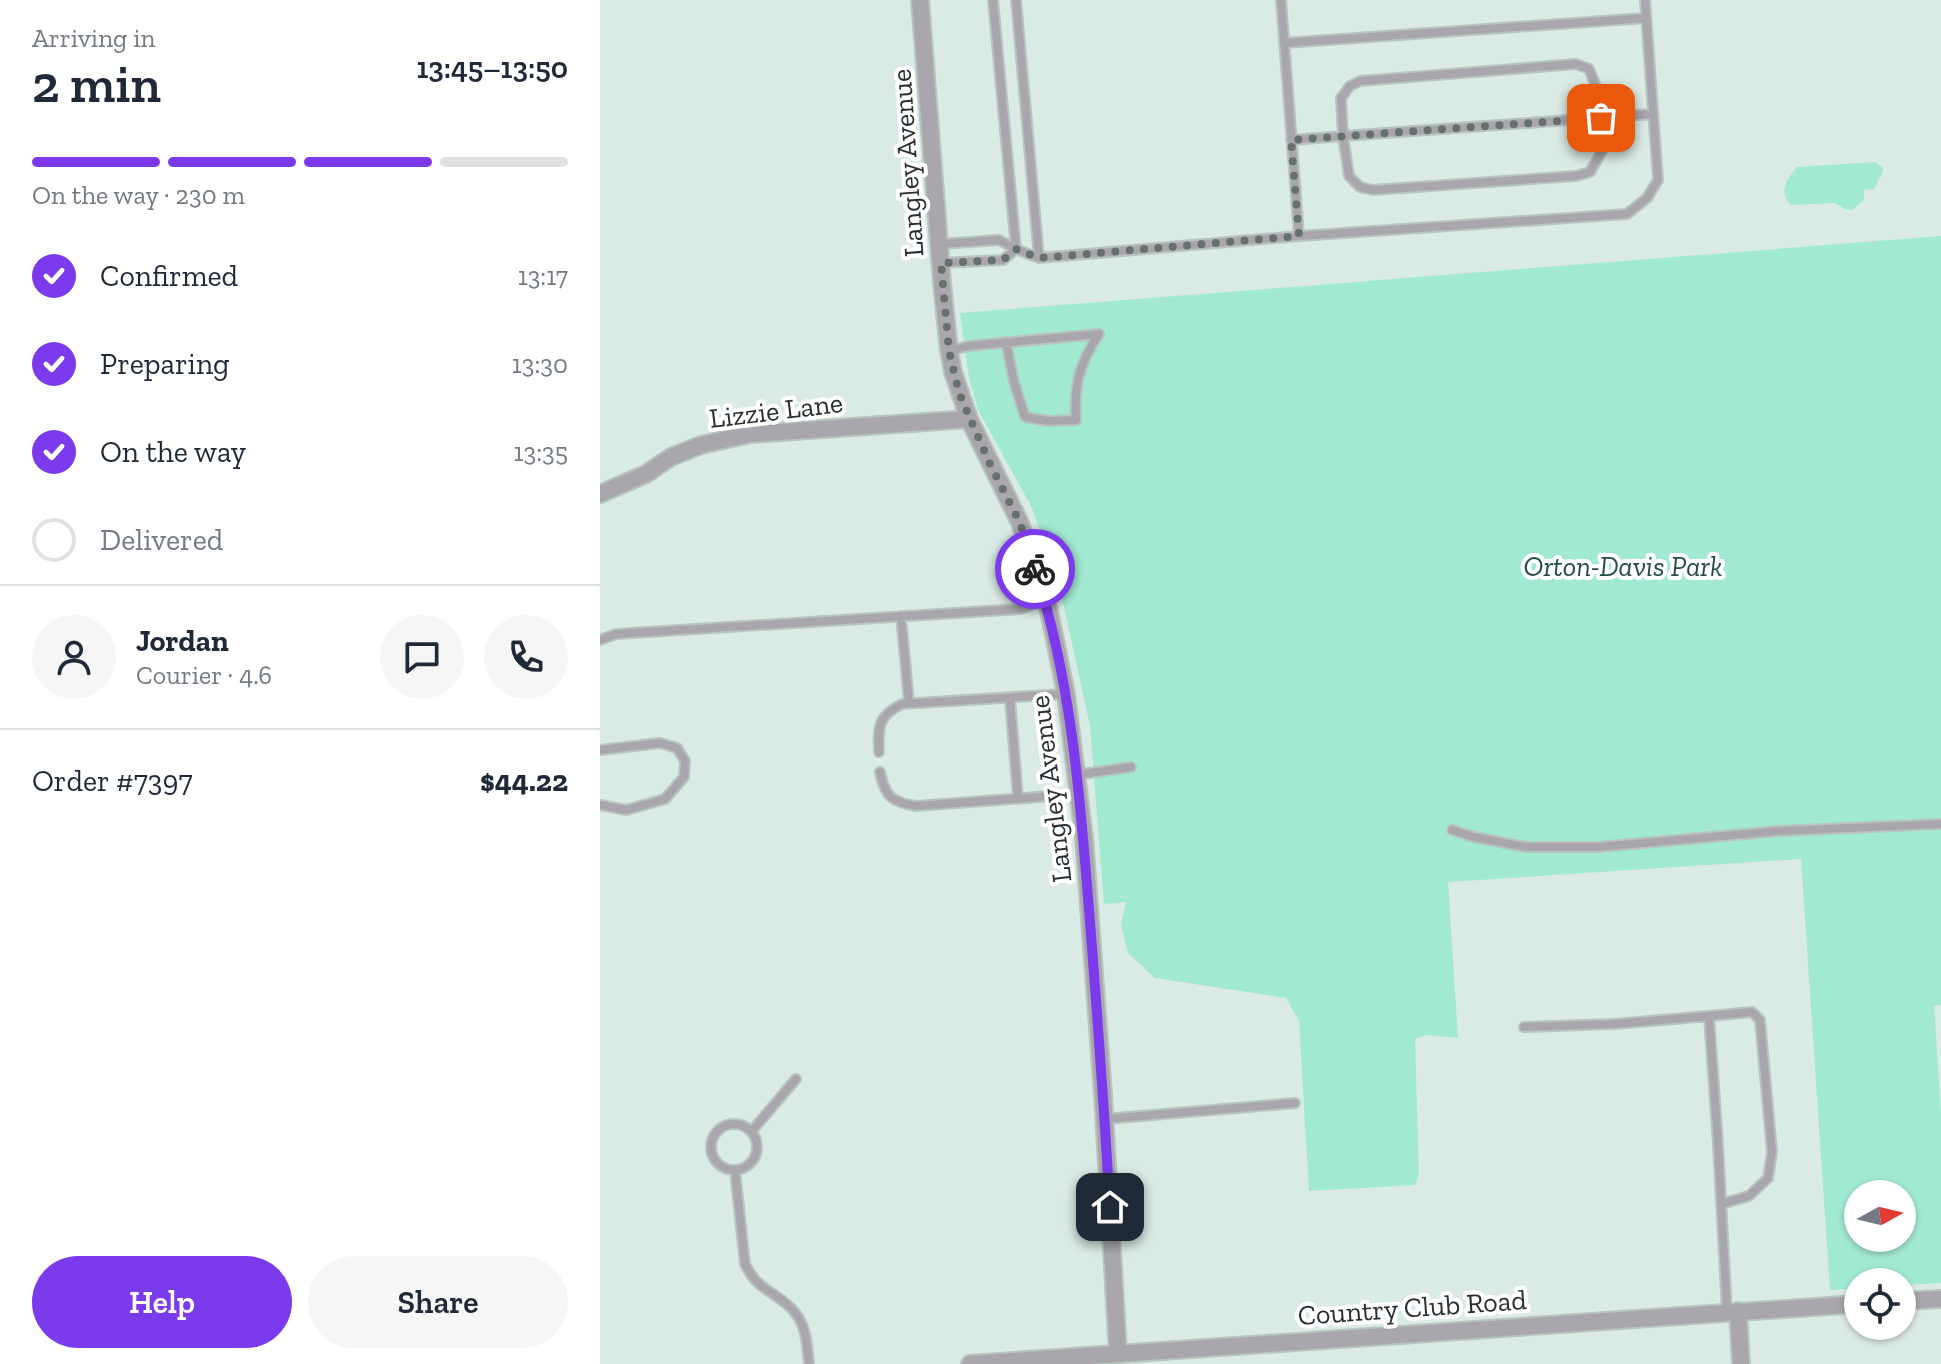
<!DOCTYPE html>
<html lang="en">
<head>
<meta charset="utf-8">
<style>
	body { margin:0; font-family:"Zilla Slab",serif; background:#f6f6f7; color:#1f2937; height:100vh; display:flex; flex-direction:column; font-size:30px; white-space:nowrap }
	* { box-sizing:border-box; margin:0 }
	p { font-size:26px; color:#747a83 }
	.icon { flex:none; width:44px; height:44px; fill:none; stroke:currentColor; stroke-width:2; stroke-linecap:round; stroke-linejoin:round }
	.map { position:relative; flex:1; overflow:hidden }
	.side { display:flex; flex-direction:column; background:#fff; width:600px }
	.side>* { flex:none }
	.needle { width:52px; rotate:82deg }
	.tools { position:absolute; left:1244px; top:1180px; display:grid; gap:16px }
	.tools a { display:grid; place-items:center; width:72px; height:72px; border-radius:50%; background:#fff; box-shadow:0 2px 6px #0004; font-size:40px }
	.pin { position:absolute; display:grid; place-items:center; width:68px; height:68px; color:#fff; margin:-34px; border-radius:16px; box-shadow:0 4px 12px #0006 }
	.courier { position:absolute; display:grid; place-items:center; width:80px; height:80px; margin:-40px; border:6px solid #7c3aed; border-radius:50%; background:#fff; color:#222; box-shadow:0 2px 10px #0007 }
	.summary em { font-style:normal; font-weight:600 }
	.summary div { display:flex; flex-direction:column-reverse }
	.summary { display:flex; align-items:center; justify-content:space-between; height:136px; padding:0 32px }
	h1 { font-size:52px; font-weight:600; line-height:60px }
	.bar { display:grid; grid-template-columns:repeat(4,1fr); gap:12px 8px; align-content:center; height:96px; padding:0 32px }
	.bar i { height:10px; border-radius:6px; background:#e0e1e3 }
	.bar .on { background:#7c3aed }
	.bar p { grid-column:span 4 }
	.line { display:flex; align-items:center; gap:20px; padding:0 32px; border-top:2px solid #e0e1e3 }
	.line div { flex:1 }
	.round { display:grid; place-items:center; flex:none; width:84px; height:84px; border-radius:42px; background:#f6f6f7 }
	ol { padding:0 32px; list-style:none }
	li { display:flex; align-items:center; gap:24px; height:88px }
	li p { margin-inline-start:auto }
	li .icon { padding:8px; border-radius:50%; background:#7c3aed; color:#fff; stroke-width:4 }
	li:last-child { color:#747a83 }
	li i { width:44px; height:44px; border:4px solid #e0e1e3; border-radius:50% }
	.primary-button { display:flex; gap:16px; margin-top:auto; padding:16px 32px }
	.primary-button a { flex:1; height:92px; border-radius:48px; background:#7c3aed; color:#fff; font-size:32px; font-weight:600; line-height:92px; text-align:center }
	.primary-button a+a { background:#f6f6f7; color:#1f2937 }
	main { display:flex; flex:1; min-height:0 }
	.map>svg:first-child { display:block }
</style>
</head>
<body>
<main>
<section class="side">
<div class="summary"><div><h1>2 min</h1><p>Arriving in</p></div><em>13:45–13:50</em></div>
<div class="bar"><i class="on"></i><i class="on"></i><i class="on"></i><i></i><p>On the way · 230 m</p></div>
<ol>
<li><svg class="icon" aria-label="check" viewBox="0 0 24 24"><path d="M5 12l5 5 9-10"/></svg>Confirmed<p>13:17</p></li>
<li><svg class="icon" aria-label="check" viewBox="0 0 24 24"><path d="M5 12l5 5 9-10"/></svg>Preparing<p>13:30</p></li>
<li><svg class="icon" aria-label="check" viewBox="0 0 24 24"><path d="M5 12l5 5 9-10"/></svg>On the way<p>13:35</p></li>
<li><i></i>Delivered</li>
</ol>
<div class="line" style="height:144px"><a class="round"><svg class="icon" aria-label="person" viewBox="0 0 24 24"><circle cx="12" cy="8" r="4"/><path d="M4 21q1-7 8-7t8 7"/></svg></a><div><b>Jordan</b><p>Courier · 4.6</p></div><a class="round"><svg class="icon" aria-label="chat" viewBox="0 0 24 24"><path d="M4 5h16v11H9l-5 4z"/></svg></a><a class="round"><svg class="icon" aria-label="phone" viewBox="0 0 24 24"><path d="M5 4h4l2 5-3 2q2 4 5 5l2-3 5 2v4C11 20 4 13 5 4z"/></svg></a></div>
<div class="line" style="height:104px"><div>Order #7397</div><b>$44.22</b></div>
<div class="primary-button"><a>Help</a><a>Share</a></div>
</section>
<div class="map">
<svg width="1341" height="1364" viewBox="0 0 1341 1364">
	<rect width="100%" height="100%" fill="#daeae4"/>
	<path fill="#a2e9d1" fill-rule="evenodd" d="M1275,162L1283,168V172L1274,189L1264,190V200L1252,210L1245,209L1235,203L1192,205C1177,193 1187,179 1197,167Z
		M1341,236V1005L1334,1006L1341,1113V1283L1302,1285V1282H1258V1288L1230,1290L1201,859L848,882L858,1038L827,1035L815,1039L819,1174L815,1185L709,1191L699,1021L686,998L555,978L528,953L521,925L526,902L504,904L490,726L457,575L431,506L378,410L369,378L360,313ZM1258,1194H1302V1238H1258Z"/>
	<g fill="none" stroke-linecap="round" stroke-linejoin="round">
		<defs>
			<path id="lane" d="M393,0L416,249
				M416,0L439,258
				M681,0L699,236
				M684,43L1046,18
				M691,140L743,136L741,98L750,86L760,81L976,64L989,69L999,94L1003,149L990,172L976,176L773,190L760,187L749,176L743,136L1053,114
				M340,244L399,240L416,249L439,258L699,236L1027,214L1047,198L1058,180L1045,0
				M341,263L403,260L416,249
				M406,342L414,382L425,417L448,421L476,420C474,385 479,364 499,334
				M350,351L368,346L499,334
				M301,616L309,703
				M0,640L16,634L420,609L445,600
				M410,698L418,799
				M0,750L60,743L77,748L85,761L84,777L65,799L26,810L0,805
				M279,752C278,726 278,716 302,704L465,694
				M280,772C285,797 292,802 316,806L479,794
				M476,775L531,767
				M852,830L874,837L926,847H998L1179,831L1341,824
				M1109,1016L1152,1012L1160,1020L1172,1152L1168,1178L1149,1196L1121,1204
				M924,1027L1014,1024L1109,1016L1118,1144L1127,1312
				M505,1119L695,1103
				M111 1147a23 23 0 1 1 46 0a23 23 0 1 1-46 0Z
				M151,1132L196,1079
				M135,1171L145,1264C158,1293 180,1292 196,1314C207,1328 207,1347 209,1364"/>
			<path id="street" d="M320,0L342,283L349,351L353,372L369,419L420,523L449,611L466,694L484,838L503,1095L518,1354
				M0,494L46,474L71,457L101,445L150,434L369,419
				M1302,1301L1341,1299
				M1138,1311L1141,1364
				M370,1364L1258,1304"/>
		</defs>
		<use href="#lane" stroke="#b6c5bf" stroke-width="12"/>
		<use href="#street" stroke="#b6c5bf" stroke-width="20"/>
		<use href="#lane" stroke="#a9a7ad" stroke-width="8"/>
		<use href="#street" stroke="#a9a7ad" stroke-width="16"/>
	</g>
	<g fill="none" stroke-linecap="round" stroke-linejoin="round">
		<path stroke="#66706c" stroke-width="8" stroke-dasharray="0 14.4" d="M435,569L420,523L390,464L359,393L349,351L341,263L403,260L416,249L439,258L699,236L691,140L1001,118"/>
		<path stroke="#7c3aed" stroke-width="10" d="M435,569C471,678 480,795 489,910C497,1009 504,1108 510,1207"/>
	</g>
	<g text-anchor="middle" stroke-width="8" stroke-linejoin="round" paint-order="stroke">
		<g font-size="28" fill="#282f2c" stroke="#fff">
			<text transform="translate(307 163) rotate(-94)" y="10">Langley Avenue</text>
			<text transform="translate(176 410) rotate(-7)" y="10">Lizzie Lane</text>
			<text transform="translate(450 789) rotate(-97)" y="10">Langley Avenue</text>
			<text transform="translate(812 1307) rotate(-4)" y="10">Country Club Road</text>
		</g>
		<g font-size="28" font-style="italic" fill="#244d41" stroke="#fff">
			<text x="1023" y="576">Orton-Davis Park</text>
		</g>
	</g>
</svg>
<div class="tools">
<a><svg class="needle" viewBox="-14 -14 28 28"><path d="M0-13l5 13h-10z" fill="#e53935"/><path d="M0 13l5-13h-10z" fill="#747a83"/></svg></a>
<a><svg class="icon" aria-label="locate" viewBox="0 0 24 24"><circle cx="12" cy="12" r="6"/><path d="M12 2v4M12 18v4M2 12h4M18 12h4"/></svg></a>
</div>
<div class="pin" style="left:1001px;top:118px;background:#ea580c"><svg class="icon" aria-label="bag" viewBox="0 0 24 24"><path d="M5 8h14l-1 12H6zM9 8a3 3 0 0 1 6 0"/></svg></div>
<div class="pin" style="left:510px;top:1207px;background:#1f2937"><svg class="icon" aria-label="home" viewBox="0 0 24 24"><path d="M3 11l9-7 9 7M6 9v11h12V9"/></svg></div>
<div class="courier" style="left:435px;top:569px"><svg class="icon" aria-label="bike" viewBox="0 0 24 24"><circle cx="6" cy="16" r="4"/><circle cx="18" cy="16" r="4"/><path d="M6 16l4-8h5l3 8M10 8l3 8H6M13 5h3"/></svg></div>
</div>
</main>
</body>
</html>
